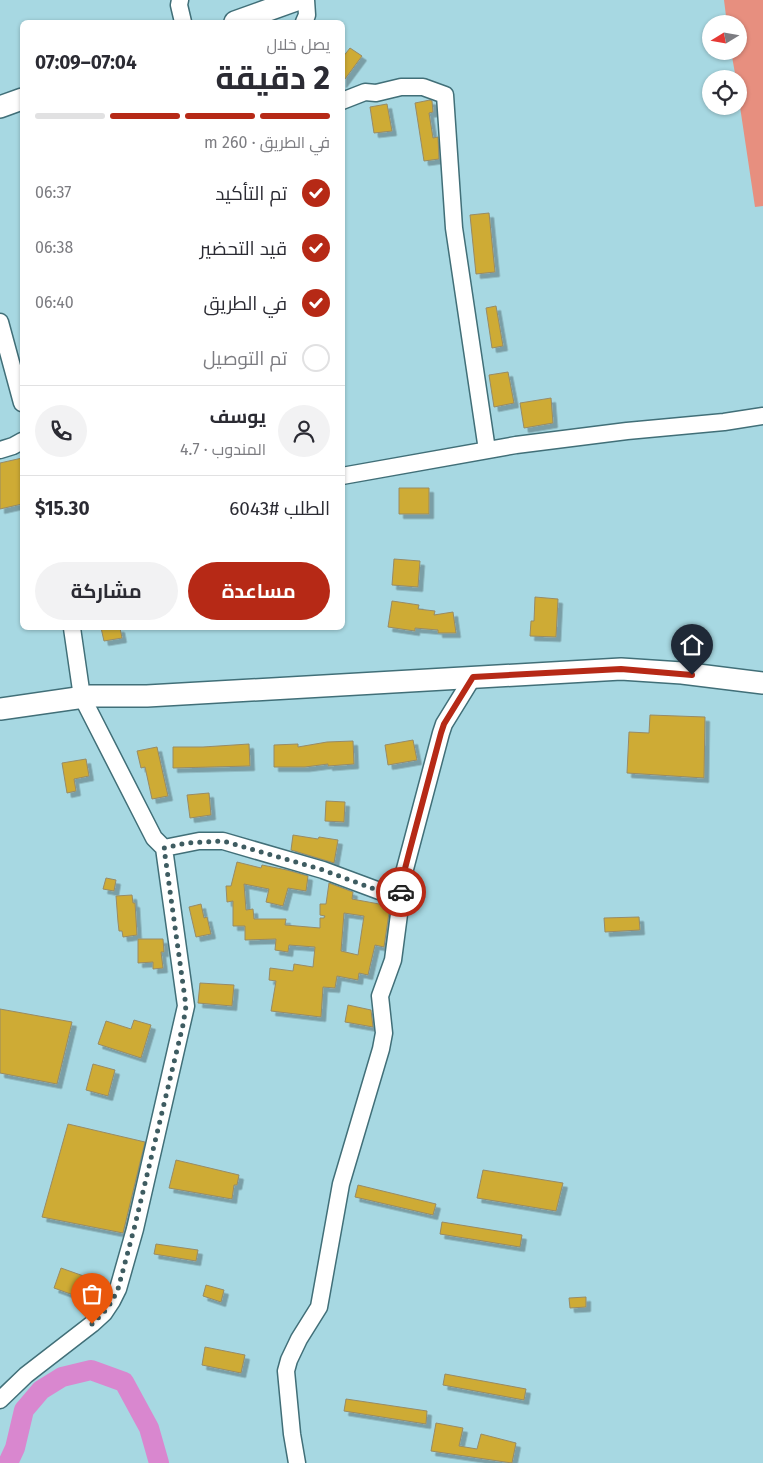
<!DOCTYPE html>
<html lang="ar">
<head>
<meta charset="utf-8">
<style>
	body { margin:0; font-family:"Fira Sans",Cairo,sans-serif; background:#f2f2f3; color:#2b2b33; direction:rtl; height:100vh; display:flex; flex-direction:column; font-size:19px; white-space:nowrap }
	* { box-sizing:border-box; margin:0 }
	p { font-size:16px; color:#7c7c81 }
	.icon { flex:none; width:28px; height:28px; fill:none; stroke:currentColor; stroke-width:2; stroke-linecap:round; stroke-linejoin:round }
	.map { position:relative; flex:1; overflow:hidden; direction:ltr }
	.details { position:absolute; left:20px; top:20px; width:325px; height:610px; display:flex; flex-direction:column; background:#fff; border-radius:8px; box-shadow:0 1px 4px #0004; direction:rtl }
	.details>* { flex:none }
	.needle { width:32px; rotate:259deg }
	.tools { position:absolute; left:702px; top:15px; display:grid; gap:10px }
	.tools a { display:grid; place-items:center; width:45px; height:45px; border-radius:50%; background:#fff; box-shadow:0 1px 4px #0004; font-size:25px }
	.pin { position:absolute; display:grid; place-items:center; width:42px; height:42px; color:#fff; margin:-51px -21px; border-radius:50% 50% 50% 0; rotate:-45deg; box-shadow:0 0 5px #0007 }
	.pin .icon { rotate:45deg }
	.courier { position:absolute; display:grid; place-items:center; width:50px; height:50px; margin:-25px; border:4px solid #b62916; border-radius:50%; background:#fff; color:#222; box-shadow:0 1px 6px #0007 }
	.overview em { font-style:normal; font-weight:700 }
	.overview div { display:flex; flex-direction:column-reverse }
	.overview { display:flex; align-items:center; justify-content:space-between; height:85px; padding:0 15px }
	h1 { font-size:32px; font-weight:700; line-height:38px }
	.bar { display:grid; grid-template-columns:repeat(4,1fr); gap:8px 5px; align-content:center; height:60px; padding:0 15px }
	.bar i { height:6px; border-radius:4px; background:#e1e1e2 }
	.bar .on { background:#b62916 }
	.bar p { grid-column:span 4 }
	.line { display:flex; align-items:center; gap:12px; padding:0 15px; border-top:1px solid #e1e1e2 }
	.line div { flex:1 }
	.round { display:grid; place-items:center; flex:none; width:52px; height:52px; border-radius:26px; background:#f2f2f3 }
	ol { padding:0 15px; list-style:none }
	li { display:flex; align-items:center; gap:15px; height:55px }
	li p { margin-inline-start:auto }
	li .icon { padding:5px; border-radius:50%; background:#b62916; color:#fff; stroke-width:4 }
	li:last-child { color:#7c7c81 }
	li i { width:28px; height:28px; border:2px solid #e1e1e2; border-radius:50% }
	.action { display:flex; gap:10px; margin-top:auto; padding:10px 15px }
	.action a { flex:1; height:58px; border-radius:30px; background:#b62916; color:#fff; font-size:20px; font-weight:700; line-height:58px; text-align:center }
	.action a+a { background:#f2f2f3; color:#2b2b33 }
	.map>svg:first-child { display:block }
</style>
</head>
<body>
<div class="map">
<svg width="763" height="1463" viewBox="0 0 763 1463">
	<defs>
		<filter id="shadow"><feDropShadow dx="4.5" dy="4.5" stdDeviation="0" flood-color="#0004"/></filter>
	</defs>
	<rect width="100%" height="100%" fill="#a7d8e2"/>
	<path fill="#e78f7f" d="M724,0H763V206L755,207L739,100V79H736L731,51H739V24H727Z"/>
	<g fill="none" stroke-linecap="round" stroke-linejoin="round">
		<path stroke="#d987cf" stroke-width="20" d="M8,1463L15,1448L24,1410L41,1390L62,1377L91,1370L124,1382L149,1428L159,1463"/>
	</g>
	<path fill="#ceab35" stroke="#978b67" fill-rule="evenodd" filter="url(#shadow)" d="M350,48L362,56L342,83V58Z
		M430,100L432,101L433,112L429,113L433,138L438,137L439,159L424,161L415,103Z
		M387,104L392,131L374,133L370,107Z
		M489,213L495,272L476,274L470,215Z
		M496,306L503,346L492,348L486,308Z
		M508,372L514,403L494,407L489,375Z
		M551,398L553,423L524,428L520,403Z
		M22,458V504L0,509V463Z
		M399,488H429V514H399Z
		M394,559L420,561L418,587L392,585Z
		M535,597L558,599L556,637L530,636L531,621H534Z
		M392,601L419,605L418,609L435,611L434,615L453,612L456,633H438V630L415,628V631L388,627Z
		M101,628H120L122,638L104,641Z
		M650,715L705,717L704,778L627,773L629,732L649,733Z
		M413,740L417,760L388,765L385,745Z
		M353,741L354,764L328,766V764L305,767H274V745L298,744V747L327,742Z
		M249,744L250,766L173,768V747H203Z
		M157,747L168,796L152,799L145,767L141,768L137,751Z
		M86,759L89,776L74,779L76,791L67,793L62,763Z
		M209,793L211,815L190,818L187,795Z
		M326,801L345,802L344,822L325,821Z
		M293,835L318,839L319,837L338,840L334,863L291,850Z
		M237,862L261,868L262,865L287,870L308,876L306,891L288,888L283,906L266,902L269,889L244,884L246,910L253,909L254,919H286L285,925L320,928V918H324L325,916L320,915V904H326L329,883L353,892L352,899L390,906L384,947L375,945L368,975L359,973L358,980L337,976L335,988L323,987L321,1017L271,1011L276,981L269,980L270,968L293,971L294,964L313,967L315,947L289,945L288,952L275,950L276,939L245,940V926H233V901L227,902L226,886H231ZM344,913L364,916L358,955L341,951Z
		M106,878L116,880L114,891L103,889Z
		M132,895L133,903H135L137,935L123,937L122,931H119L118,922L116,896Z
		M201,904L204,918L207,917L211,934L196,937L189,907Z
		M639,917L640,930L605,932L604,918Z
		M138,939H163L164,952H161L163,968L153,969V962L138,963Z
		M200,983L234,985L232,1006L198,1003Z
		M348,1005L371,1010L373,1027L345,1022Z
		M0,1009L72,1022L57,1084L0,1073Z
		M134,1020L151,1025L141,1058L98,1044L106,1021L131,1029Z
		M93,1064L115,1070L108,1096L86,1090Z
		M68,1124L145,1142L123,1233L42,1217Z
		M176,1160L239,1175L237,1185H234L232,1199L169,1188Z
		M483,1170L563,1183L556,1211L477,1198Z
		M358,1185L436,1204L433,1215L355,1197Z
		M442,1222L522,1235L520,1247L440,1234Z
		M156,1244L198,1250L196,1261L154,1254Z
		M61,1268L109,1285L98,1304L54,1288Z
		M206,1285L224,1290L221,1302L203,1296Z
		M586,1297V1307L570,1308L569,1298Z
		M205,1347L245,1355L241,1373L202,1365Z
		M445,1374L526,1389L524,1400L443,1385Z
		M346,1399L427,1411L426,1424L344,1411Z
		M436,1423L463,1428L459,1446L477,1449L481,1434L516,1443L512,1463L431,1451Z"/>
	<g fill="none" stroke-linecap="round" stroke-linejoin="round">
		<defs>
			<path id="minor" d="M180,0L179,5L183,22
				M304,22L307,15L306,0
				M342,101L365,92L376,93L401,87H423L445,95L454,228L487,450
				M0,322L22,403
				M0,450L13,446L22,441
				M342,476L516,445L627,431L724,422L763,416
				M164,848L199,841H223L323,870L401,899
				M0,1400L26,1375L92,1324L104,1313L112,1301L118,1289L135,1229L186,1006L164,848L154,838L82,697L72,628
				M297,1463L292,1434L286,1371L289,1360L299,1339L319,1307L341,1184L381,1049L384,1033L380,996L393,960L401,899V884L441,733L444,724L473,677"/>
			<path id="major" d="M235,22L296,0
				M0,107L22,99
				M0,709L91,696H147L621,669L682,673L763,683"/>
		</defs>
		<use href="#minor" stroke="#416f78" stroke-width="19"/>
		<use href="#major" stroke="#416f78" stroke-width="24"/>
		<use href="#minor" stroke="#fff" stroke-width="16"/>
		<use href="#major" stroke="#fff" stroke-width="21"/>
	</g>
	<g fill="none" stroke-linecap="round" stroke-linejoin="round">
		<path stroke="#3e5c61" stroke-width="5" stroke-dasharray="0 9" d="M92,1324L104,1312L112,1301L118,1289L134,1229L183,1025L186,1006L164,848L186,843L223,841L323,870L401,899V892"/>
		<path stroke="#b62916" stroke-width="6" d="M401,892V884L409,853L441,733L444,724L473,677L621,669L692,675"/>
	</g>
</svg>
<div class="tools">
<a><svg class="needle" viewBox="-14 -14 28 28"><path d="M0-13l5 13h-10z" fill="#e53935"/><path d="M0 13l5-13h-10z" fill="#7c7c81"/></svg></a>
<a><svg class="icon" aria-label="locate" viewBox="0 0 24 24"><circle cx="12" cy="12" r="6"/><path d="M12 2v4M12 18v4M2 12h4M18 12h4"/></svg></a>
</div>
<div class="pin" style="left:92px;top:1324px;background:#ea580c"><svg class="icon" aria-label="bag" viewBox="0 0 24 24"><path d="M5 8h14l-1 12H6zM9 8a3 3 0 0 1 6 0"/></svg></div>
<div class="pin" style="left:692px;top:675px;background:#1f2937"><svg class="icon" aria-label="home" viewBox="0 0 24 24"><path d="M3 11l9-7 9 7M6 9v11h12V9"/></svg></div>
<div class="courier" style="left:401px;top:892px"><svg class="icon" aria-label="car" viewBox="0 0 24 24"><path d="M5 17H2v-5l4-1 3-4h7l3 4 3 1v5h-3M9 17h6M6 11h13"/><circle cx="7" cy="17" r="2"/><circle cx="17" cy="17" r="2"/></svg></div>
<section class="details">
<div class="overview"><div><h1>2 دقيقة</h1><p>يصل خلال</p></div><em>07:04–07:09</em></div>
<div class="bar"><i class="on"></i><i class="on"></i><i class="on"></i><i></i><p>في الطريق · 260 m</p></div>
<ol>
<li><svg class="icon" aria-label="check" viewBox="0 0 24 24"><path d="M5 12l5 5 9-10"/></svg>تم التأكيد<p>06:37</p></li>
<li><svg class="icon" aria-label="check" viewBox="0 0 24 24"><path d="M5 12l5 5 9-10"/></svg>قيد التحضير<p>06:38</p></li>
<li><svg class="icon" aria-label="check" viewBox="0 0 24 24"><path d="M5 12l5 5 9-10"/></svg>في الطريق<p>06:40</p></li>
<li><i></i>تم التوصيل</li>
</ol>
<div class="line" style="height:90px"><a class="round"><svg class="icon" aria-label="person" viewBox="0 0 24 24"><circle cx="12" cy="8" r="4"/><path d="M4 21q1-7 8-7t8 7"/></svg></a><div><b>يوسف</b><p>المندوب · 4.7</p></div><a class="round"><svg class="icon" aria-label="phone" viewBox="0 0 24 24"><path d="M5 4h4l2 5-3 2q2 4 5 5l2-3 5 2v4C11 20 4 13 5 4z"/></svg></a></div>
<div class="line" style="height:65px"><div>الطلب #6043</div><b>$15.30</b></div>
<div class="action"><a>مساعدة</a><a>مشاركة</a></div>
</section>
</div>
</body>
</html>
